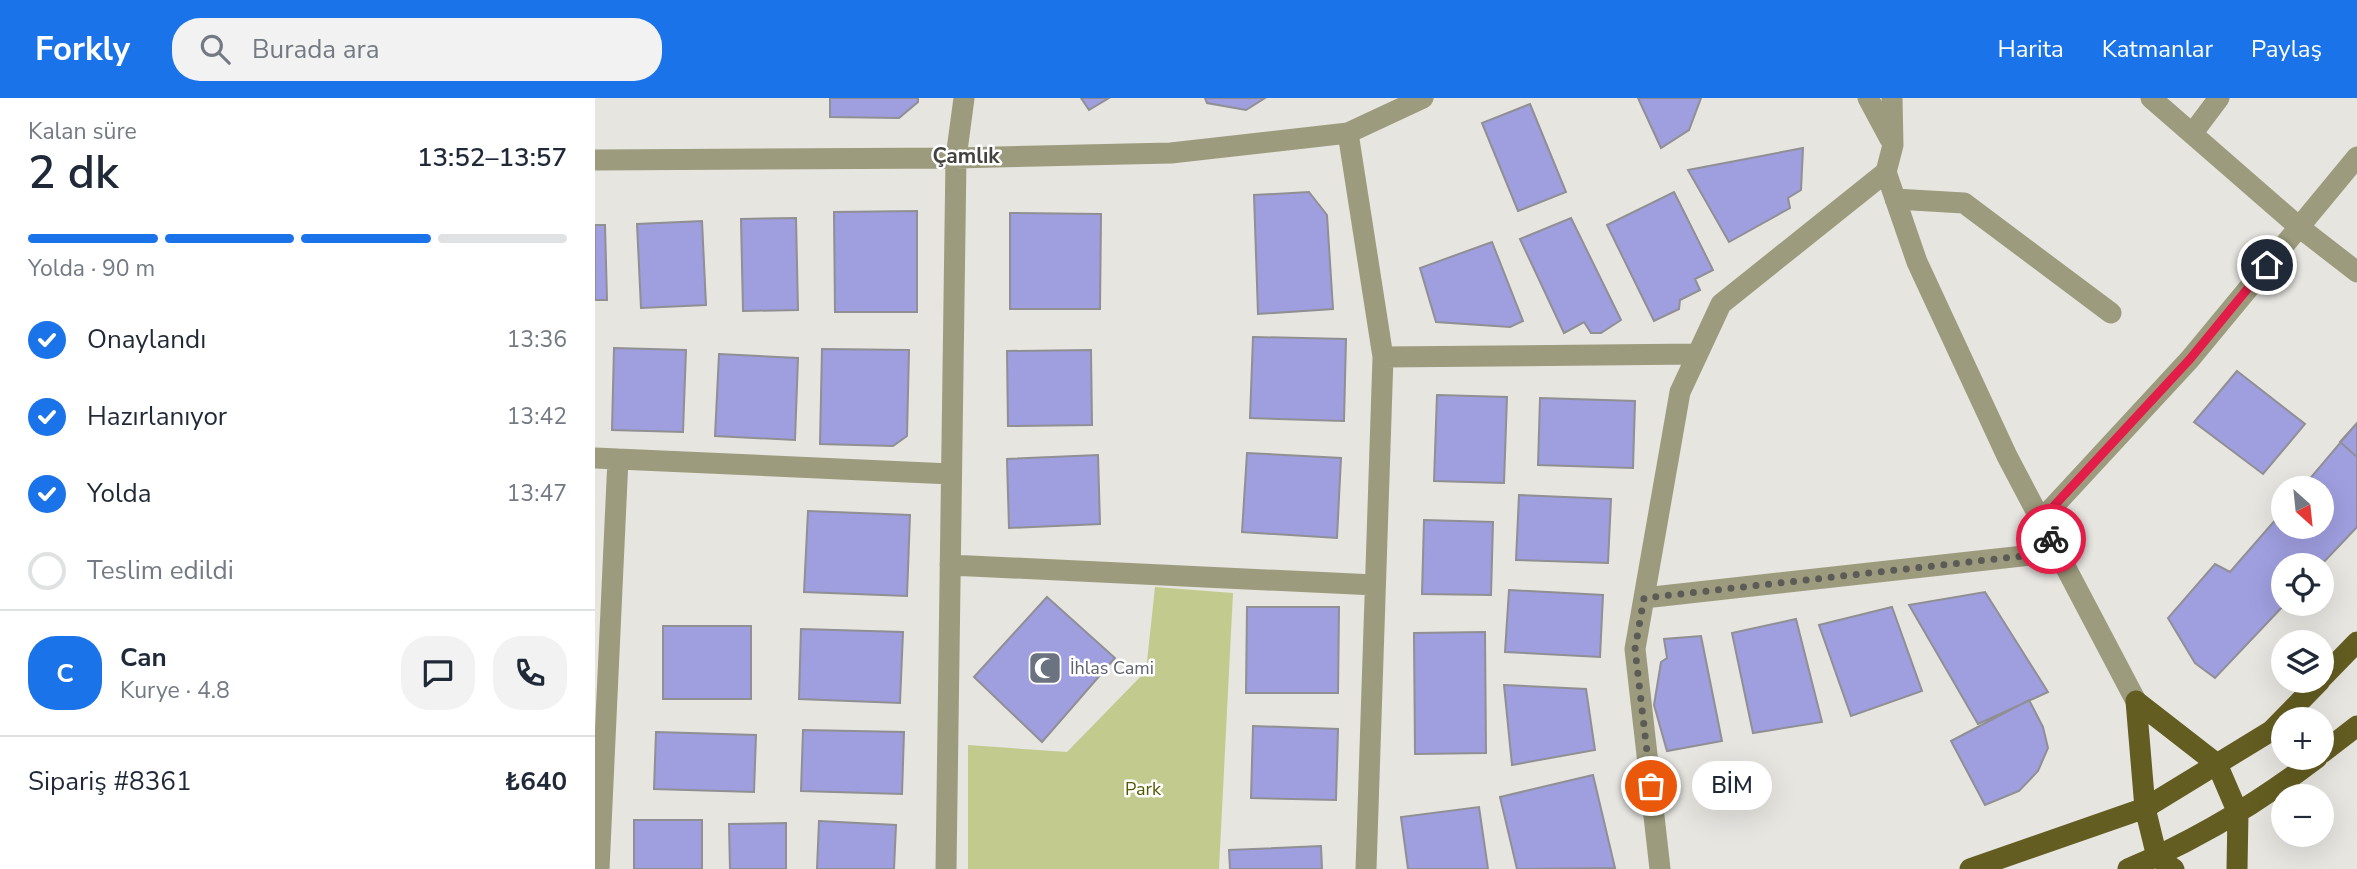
<!DOCTYPE html>
<html lang="tr">
<head>
<meta charset="utf-8">
<style>
	body { margin:0; font-family:"Nunito Sans",sans-serif; background:#f2f2f3; color:#1f2937; height:100vh; display:flex; flex-direction:column; font-size:26px; white-space:nowrap }
	* { box-sizing:border-box; margin:0 }
	p { font-size:23px; color:#747a83 }
	.icon { flex:none; width:38px; height:38px; fill:none; stroke:currentColor; stroke-width:2; stroke-linecap:round; stroke-linejoin:round }
	.map { position:relative; flex:1; overflow:hidden }
	.drawer { display:flex; flex-direction:column; background:#fff; width:595px }
	.drawer>* { flex:none }
	.needle { width:46px; rotate:153deg }
	.fabs { position:absolute; left:1676px; top:378px; display:grid; gap:14px }
	.fabs a { display:grid; place-items:center; width:63px; height:63px; border-radius:50%; background:#fff; box-shadow:0 7px 28px #0002; font-size:35px }
	.pin { position:absolute; display:grid; place-items:center; width:60px; height:60px; color:#fff; margin:-30px; border:4px solid #fff; border-radius:50%; box-shadow:0 2px 7px #0007 }
	.courier { position:absolute; display:grid; place-items:center; width:70px; height:70px; margin:-35px; border:5px solid #e11d48; border-radius:50%; background:#fff; color:#222; box-shadow:0 2px 9px #0007 }
	.bubble { position:absolute; height:49px; border-radius:24px; background:#fff; box-shadow:0 7px 28px #0002; font-size:23px; font-weight:600; line-height:49px; text-align:center }
	.head em { font-style:normal; font-weight:600 }
	.head div { display:flex; flex-direction:column-reverse }
	.head { display:flex; align-items:center; justify-content:space-between; height:119px; padding:0 28px }
	h1 { font-size:46px; font-weight:600; line-height:52px }
	.bar { display:grid; grid-template-columns:repeat(4,1fr); gap:10px 7px; align-content:center; height:84px; padding:0 28px }
	.bar i { height:9px; border-radius:5px; background:#e0e1e3 }
	.bar .selected { background:#1a73e8 }
	.bar p { grid-column:span 4 }
	.line { display:flex; align-items:center; gap:18px; padding:0 28px; border-top:2px solid #e0e1e3 }
	.line div { flex:1 }
	.round { display:grid; place-items:center; flex:none; width:74px; height:74px; border-radius:28px; background:#f2f2f3 }
	ol { padding:0 28px; list-style:none }
	li { display:flex; align-items:center; gap:21px; height:77px }
	li p { margin-inline-start:auto }
	li .icon { padding:7px; border-radius:50%; background:#1a73e8; color:#fff; stroke-width:4 }
	li:last-child { color:#747a83 }
	li i { width:38px; height:38px; border:4px solid #e0e1e3; border-radius:50% }
	header { display:flex; align-items:center; gap:42px; box-sizing:border-box; height:98px; padding:0 35px; background:#1a73e8; color:#fff }
	header strong { font-size:33px }
	nav { display:flex; gap:38px; margin-inline-start:auto; font-size:24px }
	.search { width:490px; height:63px; background:#f2f2f3; display:flex; align-items:center; gap:18px; box-sizing:border-box; padding:0 24px; border-radius:28px; color:#747a83; font-size:26px }
	main { display:flex; flex:1; min-height:0 }
	.map>svg:first-child { display:block }
</style>
</head>
<body>
<header>
<strong>Forkly</strong>
<div class="search"><svg class="icon" aria-label="search" viewBox="0 0 24 24"><circle cx="10" cy="10" r="6"/><path d="M15 15l6 6"/></svg>Burada ara</div>
<nav><a>Harita</a><a>Katmanlar</a><a>Paylaş</a></nav>
</header>
<main>
<section class="drawer">
<div class="head"><div><h1>2 dk</h1><p>Kalan süre</p></div><em>13:52–13:57</em></div>
<div class="bar"><i class="selected"></i><i class="selected"></i><i class="selected"></i><i></i><p>Yolda · 90 m</p></div>
<ol>
<li><svg class="icon" aria-label="check" viewBox="0 0 24 24"><path d="M5 12l5 5 9-10"/></svg>Onaylandı<p>13:36</p></li>
<li><svg class="icon" aria-label="check" viewBox="0 0 24 24"><path d="M5 12l5 5 9-10"/></svg>Hazırlanıyor<p>13:42</p></li>
<li><svg class="icon" aria-label="check" viewBox="0 0 24 24"><path d="M5 12l5 5 9-10"/></svg>Yolda<p>13:47</p></li>
<li><i></i>Teslim edildi</li>
</ol>
<div class="line" style="height:126px"><b class="round" style="background:#1a73e8;color:#fff">C</b><div><b>Can</b><p>Kurye · 4.8</p></div><a class="round"><svg class="icon" aria-label="chat" viewBox="0 0 24 24"><path d="M4 5h16v11H9l-5 4z"/></svg></a><a class="round"><svg class="icon" aria-label="phone" viewBox="0 0 24 24"><path d="M5 4h4l2 5-3 2q2 4 5 5l2-3 5 2v4C11 20 4 13 5 4z"/></svg></a></div>
<div class="line" style="height:91px"><div>Sipariş #8361</div><b>₺640</b></div>
</section>
<div class="map">
<svg width="1762" height="771" viewBox="0 0 1762 771">
	<rect width="100%" height="100%" fill="#e6e5e0"/>
	<path fill="#c3ca8d" d="M560,489L638,495L624,771H373V647L472,654L551,573Z"/>
	<path fill="#9f9edf" stroke="#8f8f94" stroke-width="2" d="M235,0H323V4L304,20L235,19Z
		M486,0H514L494,12Z
		M610,0H670L651,12L612,5Z
		M1043,0H1106L1094,32L1066,50Z
		M935,6L971,94L923,113L887,25Z
		M1208,50L1206,92L1193,100L1195,110L1134,144L1093,72Z
		M714,94L732,117L738,211L663,216L659,97Z
		M1079,94L1118,172L1100,181L1105,192L1085,202L1084,211L1059,223L1012,127Z
		M322,113V214H240L239,114Z
		M415,115L506,116L505,211H415Z
		M201,120L203,212L148,213L146,121Z
		M976,120L1026,222L1006,235H996L989,224L969,235L925,141Z
		M107,123L111,207L46,210L42,126Z
		M0,127H10L12,202H0Z
		M897,144L928,223L915,229L841,224L825,170Z
		M658,239L751,241L749,323L655,320Z
		M19,250L91,252L88,334L17,332Z
		M227,251L314,252L312,338L298,348L225,346Z
		M496,252L497,327L413,328L412,253Z
		M124,256L203,260L200,342L120,338Z
		M1642,273L1710,326L1668,376L1599,324Z
		M842,297L912,299L909,385L839,383Z
		M945,300L1040,303L1038,370L943,367Z
		M1762,325V429L1726,467H1689L1690,506L1620,580L1600,565L1573,520L1620,466L1635,474L1689,412V429H1727V390H1707Z
		M1762,325V359L1745,344Z
		M652,355L746,360L742,440L647,434Z
		M503,357L505,426L414,430L412,361Z
		M924,397L1016,401L1013,465L921,462Z
		M213,413L315,417L312,498L209,494Z
		M829,422L898,424L896,497L827,496Z
		M914,492L1008,497L1005,559L910,554Z
		M1390,494L1453,594L1383,626L1314,507Z
		M452,499L520,560L447,644L379,579Z
		M652,509H744L743,595H651Z
		M1297,509L1327,593L1256,618L1224,527Z
		M1201,521L1227,624L1158,635L1137,535Z
		M68,528H156V601H68Z
		M206,531L308,534L305,605L204,601Z
		M890,534L891,655L820,656L819,535Z
		M1106,538L1127,643L1072,653L1059,607L1066,564L1072,560L1069,541Z
		M909,587L991,591L1000,652L917,667Z
		M1434,602L1448,629L1453,650L1443,673L1424,693L1390,707L1356,643Z
		M658,628L743,631L741,702L656,700Z
		M208,632L309,634L307,696L206,693Z
		M61,634L161,637L159,694L59,691Z
		M998,677L1020,770L922,771L905,699Z
		M884,709L893,771H813L806,719Z
		M39,722H107V771H39Z
		M224,723L301,727L299,771H222Z
		M191,725V771H135L134,726Z
		M726,748L727,771H635L634,752Z"/>
	<g fill="none" stroke-linecap="round" stroke-linejoin="round">
		<path stroke="#9d9b7d" stroke-width="21" d="M1273,0L1295,41
			M1297,0L1298,47L1291,74L1322,164L1412,358L1541,603
			M1556,0L1704,129L1762,174
			M753,35L788,259L771,771
			M1597,36L1624,0
			M0,62L361,60L576,55L753,35L828,0
			M1300,101L1369,105L1516,215
			M788,259L1102,256
			M0,360L356,376
			M1445,423L1595,261L1762,59
			M355,467L780,487
			M1049,500L1464,454
			M4,771L23,361
			M351,771L361,60L369,0
			M1065,771L1040,551L1085,294L1126,206L1291,74"/>
		<path stroke="#635d21" stroke-width="21" d="M1727,580L1762,544
			M1541,603L1622,666L1643,715L1642,771
			M1541,603L1550,710L1562,759L1579,771
			M1727,655L1762,628
			M1375,771L1550,710L1676,633L1725,583
			M1533,771C1603,741 1662,706 1722,660"/>
	</g>
	<g fill="none" stroke-linecap="round" stroke-linejoin="round">
		<path stroke="#5c5b58" stroke-width="7" stroke-dasharray="0 12.6" d="M1056,688L1040,551L1049,500L1464,454L1456,441"/>
		<path stroke="#e11d48" stroke-width="9" d="M1456,441L1445,423L1595,261L1672,167"/>
	</g>
	<defs>
		<symbol id="mosque-square" viewBox="-11 -11 22 22"><rect x="-9" y="-9" width="18" height="18" rx="4" fill="#6b7280" stroke="#fff"/><path d="M3.5-4.9A6 6 0 1 0 3.5 4.9A5 5 0 1 1 3.5-4.9Z" fill="#fff"/></symbol>
	</defs>
	<g fill-rule="evenodd">
		<use href="#mosque-square" x="431" y="551" width="38" height="38"/>
	</g>
	<g text-anchor="middle" stroke-width="5" stroke-linejoin="round" paint-order="stroke">
		<g font-size="18" fill="#5b616d" stroke="#fff" text-anchor="start">
			<text x="475" y="576">İhlas Cami</text>
		</g>
		<g font-size="18" fill="#545900" stroke="#fff">
			<text x="548" y="697">Park</text>
		</g>
		<g font-size="21" font-weight="bold" fill="#43423e" stroke="#fff">
			<text x="371" y="65">Çamlık</text>
		</g>
	</g>
</svg>
<div class="fabs">
<a><svg class="needle" viewBox="-14 -14 28 28"><path d="M0-13l5 13h-10z" fill="#e53935"/><path d="M0 13l5-13h-10z" fill="#747a83"/></svg></a>
<a><svg class="icon" aria-label="locate" viewBox="0 0 24 24"><circle cx="12" cy="12" r="6"/><path d="M12 2v4M12 18v4M2 12h4M18 12h4"/></svg></a>
<a><svg class="icon" aria-label="layers" viewBox="0 0 24 24"><path d="M12 4l9 5-9 5-9-5zM3 14l9 5 9-5"/></svg></a>
<a>+</a>
<a>−</a>
</div>
<div class="pin" style="left:1056px;top:688px;background:#ea580c"><svg class="icon" aria-label="bag" viewBox="0 0 24 24"><path d="M5 8h14l-1 12H6zM9 8a3 3 0 0 1 6 0"/></svg></div>
<div class="pin" style="left:1672px;top:167px;background:#1f2937"><svg class="icon" aria-label="home" viewBox="0 0 24 24"><path d="M3 11l9-7 9 7M6 9v11h12V9"/></svg></div>
<div class="courier" style="left:1456px;top:441px"><svg class="icon" aria-label="bike" viewBox="0 0 24 24"><circle cx="6" cy="16" r="4"/><circle cx="18" cy="16" r="4"/><path d="M6 16l4-8h5l3 8M10 8l3 8H6M13 5h3"/></svg></div>
<div class="bubble" style="left:1097px;top:663px;width:80px">BİM</div>
</div>
</main>
</body>
</html>
